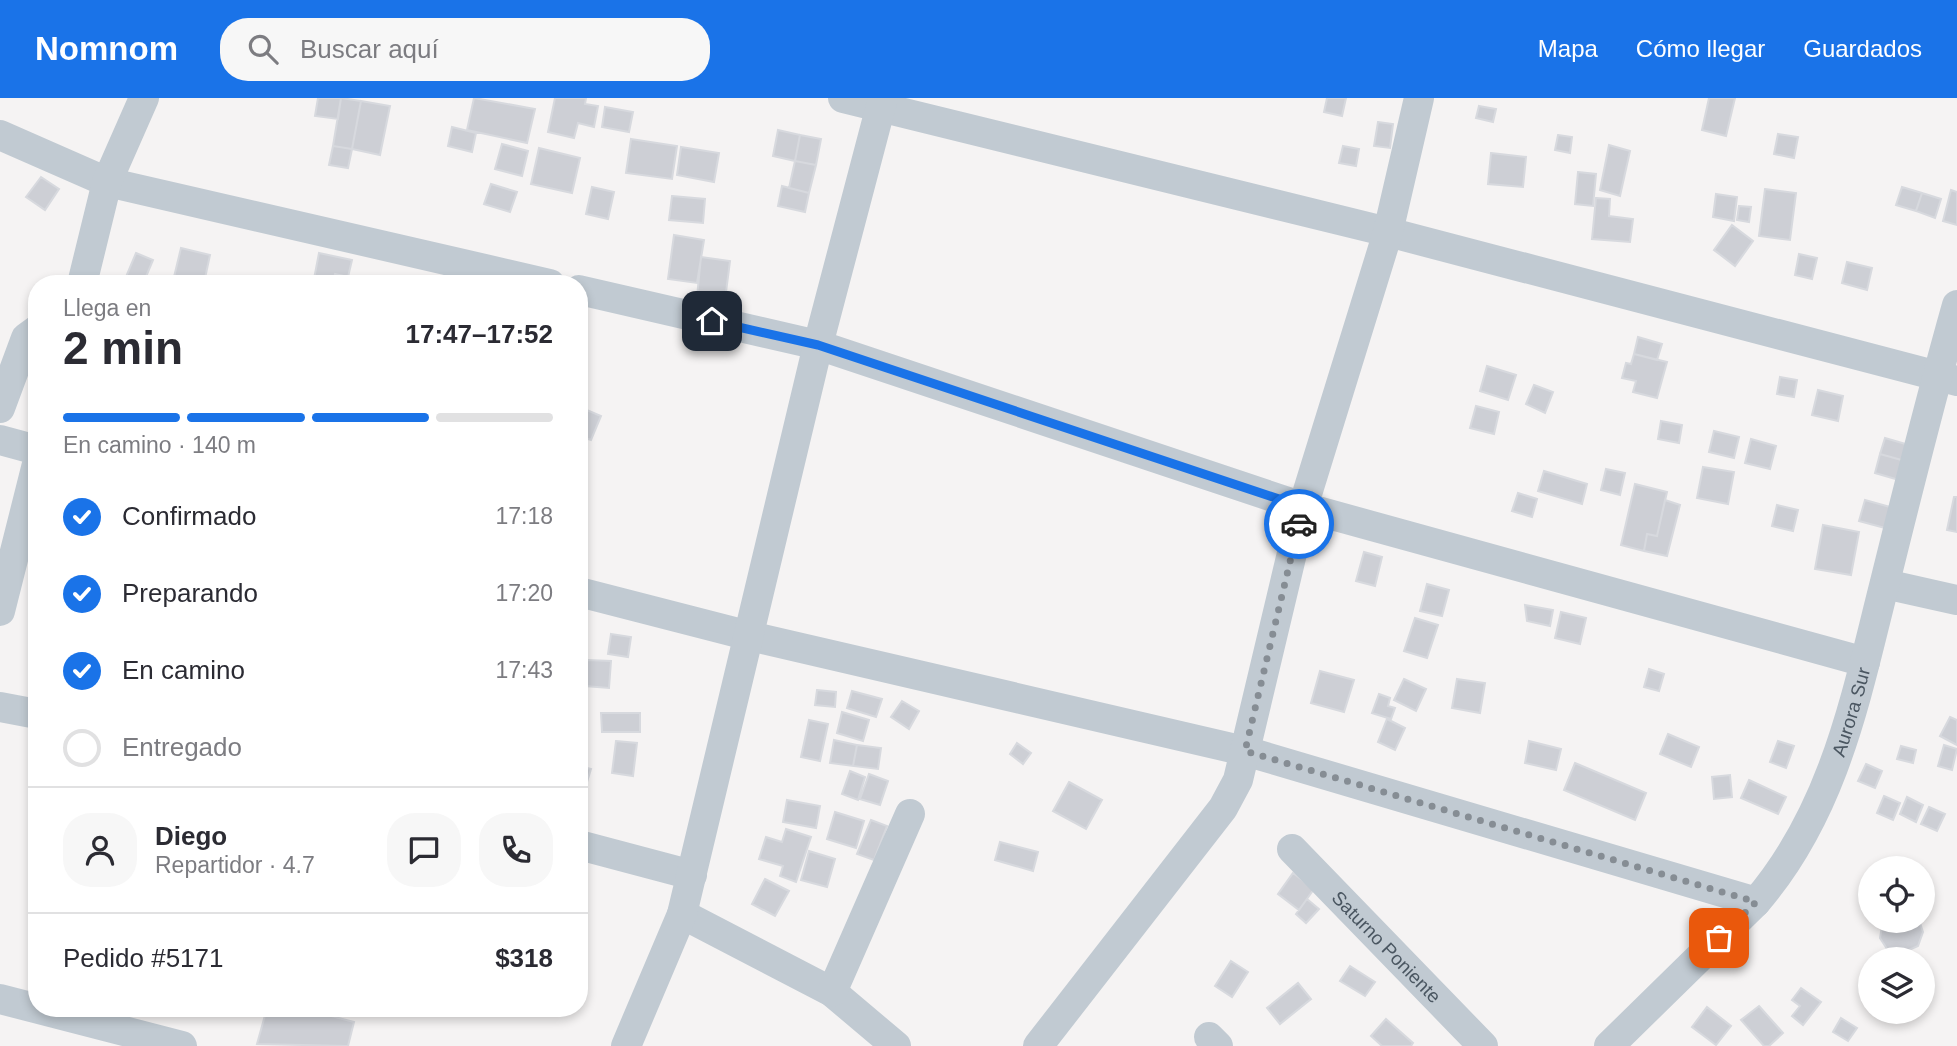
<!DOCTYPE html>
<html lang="es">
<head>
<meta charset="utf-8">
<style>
	body { margin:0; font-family:Arial,sans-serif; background:#f7f7f7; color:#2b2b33; height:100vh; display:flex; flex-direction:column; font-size:26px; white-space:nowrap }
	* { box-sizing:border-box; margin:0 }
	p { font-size:23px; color:#7c7c81 }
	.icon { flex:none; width:38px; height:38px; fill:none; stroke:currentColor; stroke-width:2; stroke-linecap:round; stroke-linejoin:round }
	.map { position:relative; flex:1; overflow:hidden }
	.sheet { position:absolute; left:28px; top:177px; width:560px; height:742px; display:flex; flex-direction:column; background:#fff; border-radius:28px; box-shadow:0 4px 10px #0003 }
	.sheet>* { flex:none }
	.controls { position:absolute; left:1858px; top:758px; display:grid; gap:14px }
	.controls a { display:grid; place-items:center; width:77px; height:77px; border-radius:50%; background:#fff; box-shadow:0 4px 10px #0003; font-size:35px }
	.pin { position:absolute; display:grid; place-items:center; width:60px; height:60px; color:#fff; margin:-30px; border-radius:14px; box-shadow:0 4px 10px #0006 }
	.courier { position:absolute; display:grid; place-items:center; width:70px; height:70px; margin:-35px; border:5px solid #1a73e8; border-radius:50%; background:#fff; color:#222; box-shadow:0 2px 9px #0007 }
	.head em { font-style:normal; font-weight:700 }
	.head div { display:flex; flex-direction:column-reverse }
	.head { display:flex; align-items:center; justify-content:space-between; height:119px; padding:0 35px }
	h1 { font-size:46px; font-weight:700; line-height:52px }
	.bar { display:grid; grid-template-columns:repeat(4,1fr); gap:10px 7px; align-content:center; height:84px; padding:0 35px }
	.bar i { height:9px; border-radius:5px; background:#e1e1e2 }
	.bar .current { background:#1a73e8 }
	.bar p { grid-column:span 4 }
	.line { display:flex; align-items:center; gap:18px; padding:0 35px; border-top:2px solid #e1e1e2 }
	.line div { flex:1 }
	.round { display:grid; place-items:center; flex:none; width:74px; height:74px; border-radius:28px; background:#f7f7f7 }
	ol { padding:0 35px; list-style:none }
	li { display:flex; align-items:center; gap:21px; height:77px }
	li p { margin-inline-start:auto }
	li .icon { padding:7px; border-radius:50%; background:#1a73e8; color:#fff; stroke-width:4 }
	li:last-child { color:#7c7c81 }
	li i { width:38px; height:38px; border:4px solid #e1e1e2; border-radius:50% }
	header { display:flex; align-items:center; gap:42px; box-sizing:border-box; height:98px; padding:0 35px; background:#1a73e8; color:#fff }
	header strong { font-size:33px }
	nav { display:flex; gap:38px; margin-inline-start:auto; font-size:24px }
	.search { width:490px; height:63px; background:#f7f7f7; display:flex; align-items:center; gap:18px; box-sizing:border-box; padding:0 24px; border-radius:28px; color:#7c7c81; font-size:26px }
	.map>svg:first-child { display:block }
</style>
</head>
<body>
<header>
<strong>Nomnom</strong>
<div class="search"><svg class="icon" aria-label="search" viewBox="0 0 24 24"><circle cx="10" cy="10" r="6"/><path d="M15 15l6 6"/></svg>Buscar aquí</div>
<nav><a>Mapa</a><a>Cómo llegar</a><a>Guardados</a></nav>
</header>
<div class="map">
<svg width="1957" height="948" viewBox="0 0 1957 948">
	<rect width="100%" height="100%" fill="#f5f3f3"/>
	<path fill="#cdcfd5" stroke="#d7d9de" stroke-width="2" d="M318,0H341L338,21L315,18Z
		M341,0L361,3L352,51L333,48Z
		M474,0L535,11L527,45L467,32Z
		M555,0H586L585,6L598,8L594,29L578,25L574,40L548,34Z
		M1327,0H1346L1342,18L1324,14Z
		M1709,0H1735L1726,38L1702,32Z
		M361,3L390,8L380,57L352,51Z
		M1479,8L1496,11L1493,24L1476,20Z
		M605,9L633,14L629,34L602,29Z
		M1378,24L1393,26L1390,50L1374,48Z
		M452,29L476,35L472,54L448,48Z
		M778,32L800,37L795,63L773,58Z
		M1778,36L1798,39L1794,60L1774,56Z
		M800,37L821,41L816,67L795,63Z
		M1558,37L1572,39L1570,55L1555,52Z
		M631,41L677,48L672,81L626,75Z
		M502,46L528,53L522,78L495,71Z
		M1609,47L1630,53L1620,98L1600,92Z
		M333,48L352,51L348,70L329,67Z
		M1343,48L1359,51L1356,68L1339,65Z
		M681,49L719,55L714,84L677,77Z
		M539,50L580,60L572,95L531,86Z
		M1491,55L1526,59L1523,89L1488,86Z
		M795,63L816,67L809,95L789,90Z
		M1578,74L1596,76L1593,108L1575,106Z
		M41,79L59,91L45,112L26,99Z
		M491,86L517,94L510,114L484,106Z
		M782,88L809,95L805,114L778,108Z
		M592,89L614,94L608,121L586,116Z
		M1902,89L1922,95L1916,113L1896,107Z
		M1765,91L1796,95L1790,142L1759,138Z
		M1951,92L1957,94V127L1943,123Z
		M1922,95L1941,101L1935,120L1916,113Z
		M1716,96L1737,99L1734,123L1713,119Z
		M672,98L705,101L703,125L669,122Z
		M1596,100L1610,101L1609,118L1633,121L1630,144L1592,141Z
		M1739,108L1751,109L1749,124L1737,122Z
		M1732,127L1753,143L1735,168L1714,152Z
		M674,137L704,142L697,185L668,181Z
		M181,150L210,157L204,185L174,179Z
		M136,155L153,162L143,186H123Z
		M319,155L352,162L348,179L335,176L333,186H313Z
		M1799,156L1817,160L1812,181L1795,177Z
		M701,159L730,163L725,202L697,199Z
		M1847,164L1872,170L1867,192L1842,185Z
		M1638,239L1662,246L1657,262L1634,256Z
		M1634,256L1667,264L1657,300L1633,294L1636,283L1622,280L1626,265L1631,266Z
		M1487,268L1516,277L1508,302L1480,293Z
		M1780,279L1797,282L1794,299L1777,296Z
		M1534,287L1553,294L1545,315L1526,306Z
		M1818,292L1843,298L1838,323L1812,317Z
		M1476,308L1499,314L1494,336L1470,330Z
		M582,310L601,318L591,342L579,338Z
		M1661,323L1682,327L1679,345L1658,341Z
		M1714,333L1739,339L1734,360L1709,354Z
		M1885,340L1909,347L1905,363L1880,356Z
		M1751,341L1776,348L1770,371L1745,365Z
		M1880,356L1905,363L1899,382L1875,375Z
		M1703,369L1734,374L1728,406L1697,400Z
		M1606,371L1625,375L1620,397L1601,392Z
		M1544,373L1587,386L1582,406L1538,393Z
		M1635,386L1667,394L1657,438L1647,436L1644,453L1621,447Z
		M1518,395L1537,401L1532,419L1512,413Z
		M1954,399H1957V434L1947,432Z
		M1665,402L1680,407L1667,458L1644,453L1647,436L1657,438Z
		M1865,402L1890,409L1885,430L1859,423Z
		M1777,407L1798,412L1793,433L1772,428Z
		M1823,427L1859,434L1851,477L1815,471Z
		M1364,454L1382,459L1375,488L1356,483Z
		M1427,486L1449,492L1442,518L1420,513Z
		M1525,507L1553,512L1550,528L1527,523Z
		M1561,514L1586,520L1580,546L1555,540Z
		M1415,520L1438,527L1427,560L1404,553Z
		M611,536L631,539L628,559L608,556Z
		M587,562L611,563L609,590L585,588Z
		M1649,571L1664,576L1659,593L1644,589Z
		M1320,573L1354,582L1344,614L1311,605Z
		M1404,581L1426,591L1416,613L1394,602Z
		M1457,581L1485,585L1480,615L1452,610Z
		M817,592L836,594L835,609L815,607Z
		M852,593L882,601L876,619L847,610Z
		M1379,596L1390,600L1388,608L1395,610L1391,621L1372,615Z
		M902,603L919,613L909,631L891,619Z
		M842,614L869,622L863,643L837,635Z
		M601,615H640V634H602Z
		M1950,619L1957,622V647L1940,638Z
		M1387,621L1405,630L1395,652L1378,644Z
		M809,622L828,626L820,663L801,659Z
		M1668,636L1699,649L1691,669L1660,656Z
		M834,642L857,647L853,668L830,665Z
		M616,643L637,645L633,678L612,675Z
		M1529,643L1561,651L1556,672L1525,665Z
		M1778,643L1794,648L1786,670L1770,664Z
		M1017,645L1031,655L1023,666L1010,656Z
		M857,647L881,650L878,671L853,668Z
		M1944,647L1957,651L1952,672L1938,668Z
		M1901,648L1916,652L1913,665L1897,661Z
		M1575,665L1646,695L1635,722L1564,692Z
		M1866,666L1882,673L1875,690L1858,683Z
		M579,668L591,671L583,697L579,696Z
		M850,673L865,679L858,702L842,696Z
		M869,676L888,683L880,707L860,701Z
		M1730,677L1732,699L1714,701L1712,679Z
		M1749,682L1786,699L1778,716L1741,700Z
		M1069,684L1102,702L1086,731L1053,713Z
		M1884,698L1900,705L1893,722L1877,715Z
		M1907,699L1923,707L1916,724L1900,716Z
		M787,702L820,708L816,730L783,724Z
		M1929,709L1945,716L1937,733L1921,726Z
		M835,714L864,723L856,750L827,741Z
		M871,722L887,728L874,762L857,756Z
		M786,731L811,739L796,784L780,778L783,768L759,761L766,739L782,744Z
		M1000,744L1038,754L1033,773L995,762Z
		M809,753L835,761L827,789L801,782Z
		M1293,775L1314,791L1299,812L1278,796Z
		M765,781L789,793L775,818L752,806Z
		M1307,801L1319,811L1306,825L1296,816Z
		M1883,822H1919L1923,834L1918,848L1900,856L1887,851L1880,840Z
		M1231,863L1248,874L1232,899L1215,888Z
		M1350,868L1375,884L1365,898L1340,883Z
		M1298,885L1311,901L1280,926L1267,910Z
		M1801,890L1821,904L1803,927L1792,918L1800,908L1792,902Z
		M1759,908L1783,935L1769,948H1764L1741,922Z
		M1707,909L1731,928L1716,947L1692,929Z
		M267,910H301L354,924L348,948L257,946Z
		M1841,920L1857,930L1848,943L1833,934Z
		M1386,921L1413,945L1411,948H1382L1371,938Z"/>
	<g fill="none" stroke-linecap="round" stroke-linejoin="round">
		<g stroke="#c1cad2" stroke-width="30">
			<path d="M843,0L1388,134L1957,283"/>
			<path d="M0,37L107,84L550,186"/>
			<path d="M82,186L107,84L144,0"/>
			<path d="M579,192L818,247L1303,409L1865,564"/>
			<path d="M0,310L26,240L37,232"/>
			<path d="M0,342L37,352"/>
			<path d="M1885,486L1957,502"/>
			<path d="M579,494L750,538L1245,653L1756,804"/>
			<path d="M0,513L37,366"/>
			<path d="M0,609L37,616"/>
			<path d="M579,747L692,777"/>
			<path id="s1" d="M1292,751L1483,948"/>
			<path d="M682,816L832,894L896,948"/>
			<path d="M832,894L910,716"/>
			<path d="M0,901L182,948"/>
			<path d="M1209,939L1218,948"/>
			<path d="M626,948L682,816L818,247L883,0"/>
			<path d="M1038,948L1223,710L1238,682L1303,409L1388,134L1419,0"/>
			<path id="s2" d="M1609,948L1756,804C1835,712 1856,598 1885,484C1908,391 1931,299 1957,207"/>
		</g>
	</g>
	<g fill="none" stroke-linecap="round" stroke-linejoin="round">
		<path stroke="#868d94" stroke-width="7" stroke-dasharray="0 12.6" d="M1299,426L1245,653L1756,804L1719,840"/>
		<path stroke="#1a73e8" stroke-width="9" d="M712,223L818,247L1303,409L1299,426"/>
	</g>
	<g text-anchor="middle" stroke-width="7" stroke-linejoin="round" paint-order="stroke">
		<g font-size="19" fill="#4a5661" stroke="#fff">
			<text dy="7" stroke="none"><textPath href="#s2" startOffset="420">Aurora Sur</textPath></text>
			<text dy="7" stroke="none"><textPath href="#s1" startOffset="136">Saturno Poniente</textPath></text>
		</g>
	</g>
</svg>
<div class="controls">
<a><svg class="icon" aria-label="locate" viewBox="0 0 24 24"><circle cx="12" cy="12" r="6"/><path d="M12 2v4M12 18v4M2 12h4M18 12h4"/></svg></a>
<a><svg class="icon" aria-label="layers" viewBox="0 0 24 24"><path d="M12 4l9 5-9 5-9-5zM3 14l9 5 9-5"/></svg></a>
</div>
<div class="pin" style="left:1719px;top:840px;background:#ea580c"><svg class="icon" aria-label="bag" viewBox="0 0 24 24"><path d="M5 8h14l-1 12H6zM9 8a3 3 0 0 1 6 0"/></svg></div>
<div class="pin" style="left:712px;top:223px;background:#1f2937"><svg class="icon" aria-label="home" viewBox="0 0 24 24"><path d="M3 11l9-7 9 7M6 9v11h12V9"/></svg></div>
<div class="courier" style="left:1299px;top:426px"><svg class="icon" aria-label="car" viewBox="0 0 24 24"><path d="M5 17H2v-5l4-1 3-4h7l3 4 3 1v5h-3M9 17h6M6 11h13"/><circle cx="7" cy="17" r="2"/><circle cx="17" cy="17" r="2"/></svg></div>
<section class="sheet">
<div class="head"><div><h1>2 min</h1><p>Llega en</p></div><em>17:47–17:52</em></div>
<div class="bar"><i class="current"></i><i class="current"></i><i class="current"></i><i></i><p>En camino · 140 m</p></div>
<ol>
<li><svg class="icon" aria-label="check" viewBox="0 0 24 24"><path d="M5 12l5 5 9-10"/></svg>Confirmado<p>17:18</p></li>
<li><svg class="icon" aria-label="check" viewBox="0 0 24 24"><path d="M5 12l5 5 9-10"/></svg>Preparando<p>17:20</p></li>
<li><svg class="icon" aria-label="check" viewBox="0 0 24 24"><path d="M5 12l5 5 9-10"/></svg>En camino<p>17:43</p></li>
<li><i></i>Entregado</li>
</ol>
<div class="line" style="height:126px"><a class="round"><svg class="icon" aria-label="person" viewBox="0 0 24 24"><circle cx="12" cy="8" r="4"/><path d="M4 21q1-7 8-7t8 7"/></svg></a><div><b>Diego</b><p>Repartidor · 4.7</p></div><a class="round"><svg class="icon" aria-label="chat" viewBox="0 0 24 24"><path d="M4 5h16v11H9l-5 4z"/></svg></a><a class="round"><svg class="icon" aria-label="phone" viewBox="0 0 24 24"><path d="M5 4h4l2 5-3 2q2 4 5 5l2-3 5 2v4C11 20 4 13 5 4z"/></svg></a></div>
<div class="line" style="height:91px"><div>Pedido #5171</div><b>$318</b></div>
</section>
</div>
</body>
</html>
